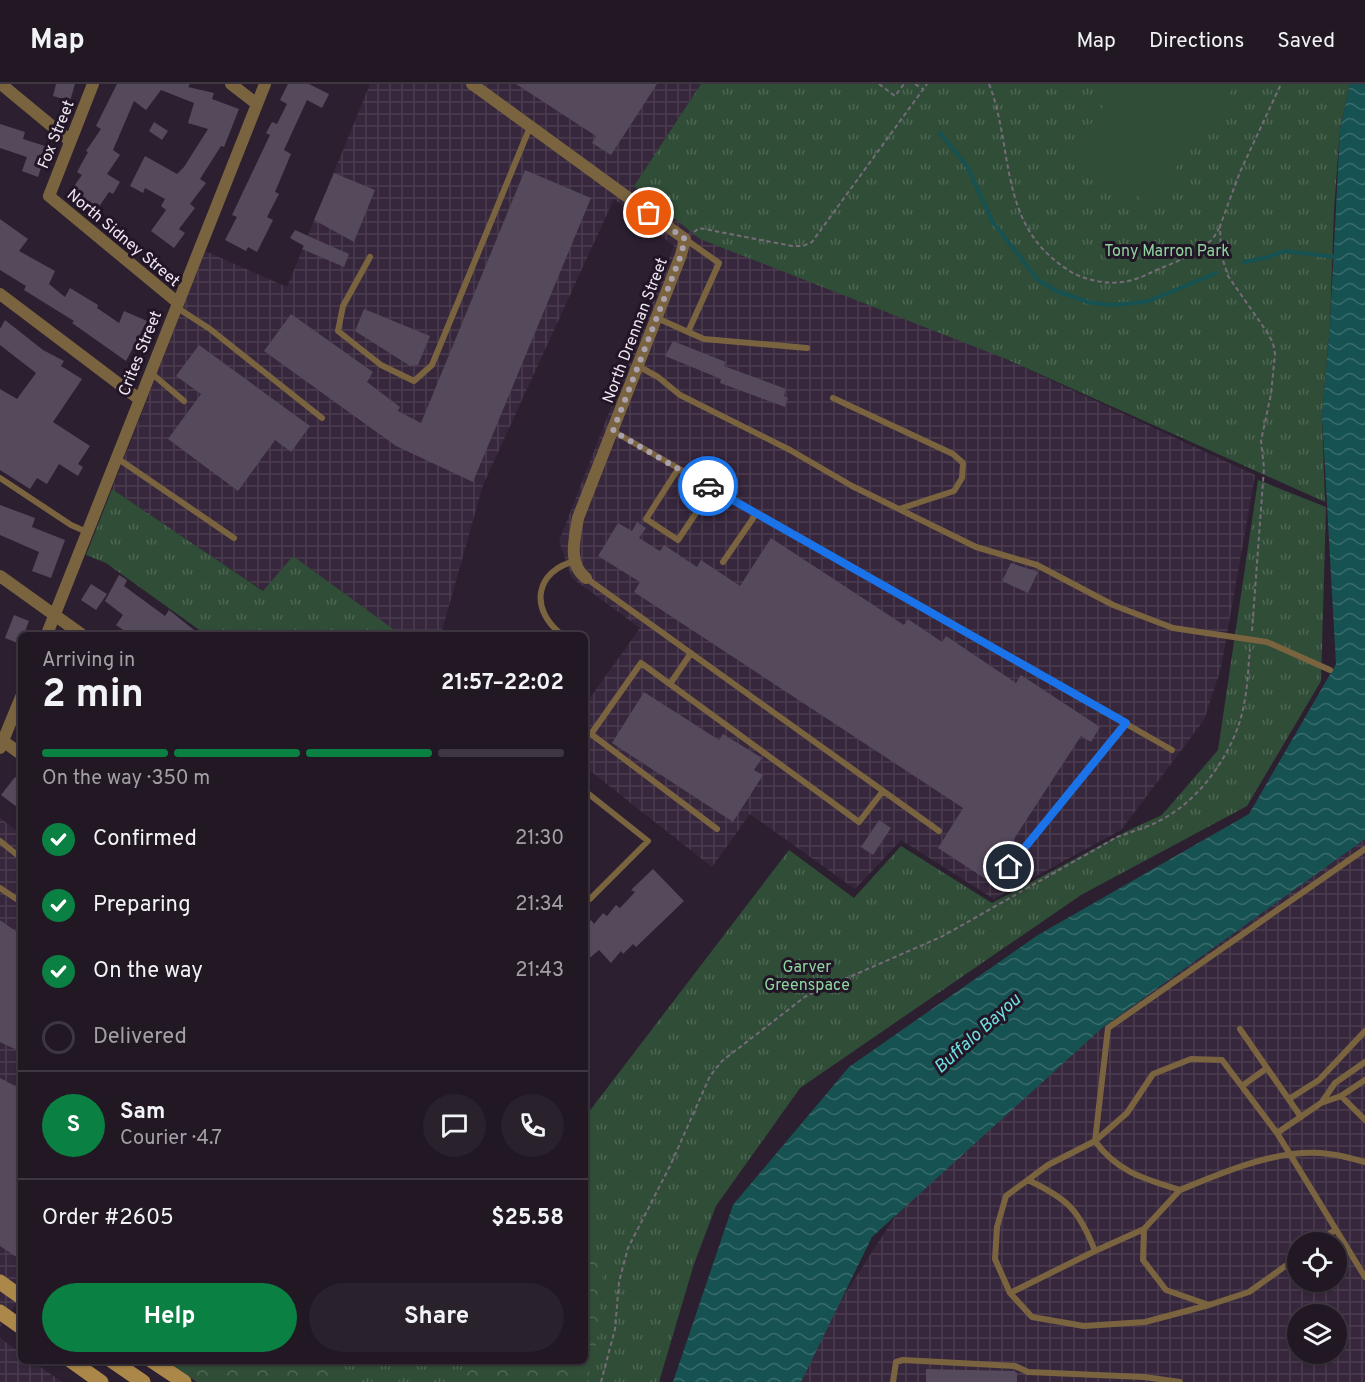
<!DOCTYPE html>
<html lang="en">
<head>
<meta charset="utf-8">
<style>
	body { margin:0; font-family:Overpass,sans-serif; background:#29212c; color:#f1f3f6; height:100vh; display:flex; flex-direction:column; font-size:22px; white-space:nowrap }
	* { box-sizing:border-box; margin:0 }
	p { font-size:20px; color:#a2a0a6 }
	.icon { flex:none; width:33px; height:33px; fill:none; stroke:currentColor; stroke-width:2; stroke-linecap:round; stroke-linejoin:round }
	.map { position:relative; flex:1; overflow:hidden }
	.panel { position:absolute; left:18px; top:548px; width:570px; height:732px; display:flex; flex-direction:column; background:#211824; border-radius:9px; box-shadow:0 2px 4px #0004,0 0 0 2px #3e3741 }
	.panel>* { flex:none }
	.buttons { position:absolute; left:1287px; top:1148px; display:grid; gap:12px }
	.buttons a { display:grid; place-items:center; width:60px; height:60px; border-radius:50%; background:#211824; box-shadow:0 2px 4px #0004,0 0 0 2px #3e3741; font-size:30px }
	.pin { position:absolute; display:grid; place-items:center; width:51px; height:51px; color:#fff; margin:-26px; border:3px solid #fff; border-radius:50%; box-shadow:0 2px 6px #0007 }
	.courier { position:absolute; display:grid; place-items:center; width:60px; height:60px; margin:-30px; border:4px solid #1a73e8; border-radius:50%; background:#fff; color:#222; box-shadow:0 2px 8px #0007 }
	.overview em { font-style:normal; font-weight:700 }
	.overview div { display:flex; flex-direction:column-reverse }
	.overview { display:flex; align-items:center; justify-content:space-between; height:102px; padding:0 24px }
	h1 { font-size:39px; font-weight:700; line-height:45px }
	.bar { display:grid; grid-template-columns:repeat(4,1fr); gap:9px 6px; align-content:center; height:72px; padding:0 24px }
	.bar i { height:8px; border-radius:4px; background:#3e3741 }
	.bar .current { background:#0b8043 }
	.bar p { grid-column:span 4 }
	.line { display:flex; align-items:center; gap:15px; padding:0 24px; border-top:2px solid #3e3741 }
	.line div { flex:1 }
	.round { display:grid; place-items:center; flex:none; width:63px; height:63px; border-radius:32px; background:#29212c }
	ol { padding:0 24px; list-style:none }
	li { display:flex; align-items:center; gap:18px; height:66px }
	li p { margin-inline-start:auto }
	li .icon { padding:6px; border-radius:50%; background:#0b8043; color:#fff; stroke-width:4 }
	li:last-child { color:#a2a0a6 }
	li i { width:33px; height:33px; border:3px solid #3e3741; border-radius:50% }
	.primary-button { display:flex; gap:12px; margin-top:auto; padding:12px 24px }
	.primary-button a { flex:1; height:69px; border-radius:36px; background:#0b8043; color:#fff; font-size:24px; font-weight:700; line-height:69px; text-align:center }
	.primary-button a+a { background:#29212c; color:#f1f3f6 }
	header { display:flex; align-items:center; gap:36px; box-sizing:border-box; height:84px; padding:0 30px; background:#211824; border-bottom:2px solid #3e3741 }
	header strong { font-size:28px }
	nav { display:flex; gap:33px; margin-inline-start:auto; font-size:21px }
	.map>svg:first-child { display:block }
</style>
</head>
<body>
<header>
<strong>Map</strong>
<nav><a>Map</a><a>Directions</a><a>Saved</a></nav>
</header>
<div class="map">
<svg width="1365" height="1298" viewBox="0 0 1365 1298">
	<defs>
		<pattern id="industrial-grid" width="8" height="8" patternUnits="userSpaceOnUse" patternTransform="scale(1.5)"><rect width="8" height="8" fill="#37273c"/><path d="M0 4h8M4 0v8" fill="none" stroke="#4a3c4f"/></pattern>
		<pattern id="grass-tufts" width="24" height="20" patternUnits="userSpaceOnUse" patternTransform="scale(1.5)"><rect width="24" height="20" fill="#304d37"/><path d="M3 7l-1-3M5 7V3M7 7l1-3M15 17l-1-3M17 17v-4M19 17l1-3" fill="none" stroke="#4e6754"/></pattern>
		<pattern id="forest-crowns" width="20" height="18" patternUnits="userSpaceOnUse" patternTransform="scale(1.5)"><rect width="20" height="18" fill="#304d37"/><path d="M2 6a3 3 0 1 1 6 0M12 15a3 3 0 1 1 6 0" fill="none" stroke="#4e6754"/></pattern>
		<pattern id="water-waves" width="16" height="10" patternUnits="userSpaceOnUse" patternTransform="scale(1.5)"><rect width="16" height="10" fill="#175253"/><path d="M0 5q4-4 8 0t8 0" fill="none" stroke="#396b6c"/></pattern>
	</defs>
	<rect width="100%" height="100%" fill="#2c2030"/>
	<path fill="url(#industrial-grid)" fill-rule="evenodd" d="M370,0H701L634,102L1255,391L1221,584L1204,636L1121,746L994,815L901,756L855,805L750,730L712,783L585,683V621L640,544L572,494L559,457L674,162L614,115L483,401L441,550H400L293,472L264,507L112,405L205,167L287,203Z
		M0,734L21,750V1213L0,1243Z
		M1365,755V1298H788L898,1128L1102,944ZM1298,1158H1336V1197H1298ZM1298,1230H1336V1269H1298Z
		M0,1254L21,1269V1276L32,1277L62,1298H0Z"/>
	<path fill="url(#grass-tufts)" d="M701,0H1350L1340,45L1334,126L1330,241L1322,332L1325,418L1006,275L700,155L634,102Z
		M1258,396L1326,423L1321,597L1247,722L1081,811L800,1004L716,1122L694,1180L659,1298H205L172,1277L585,1276V1033L789,766L854,814L901,762L992,819L1127,747L1162,731L1218,666Z
		M112,405L263,507L293,472L400,550H205L106,479L86,471Z"/>
	<path fill="url(#forest-crowns)" d="M585,1175L603,1178L598,1251L587,1298H454L470,1277L585,1276Z
		M164,1277H333L345,1298H197Z"/>
	<path fill="#304d37" d="M1119,0H1236L1149,121L1073,65Z"/>
	<path fill="url(#water-waves)" d="M1350,0H1365V755L1102,944L872,1153L801,1298H673L733,1121L849,983L1038,851L1249,730L1336,580L1322,332L1330,241L1340,45Z"/>
	<g fill="none" stroke-linecap="round" stroke-linejoin="round">
		<path stroke="#175253" stroke-width="4" d="M940,49L967,82L992,137L1038,196L1056,207L1088,218L1110,221L1135,219L1149,217L1216,189
			M1244,178L1269,173L1284,167L1336,173"/>
	</g>
	<path fill="#55495c" d="M56,0H75L70,17L53,12Z
		M117,0H190L188,3L214,9L212,15L239,25L224,63L221,62L200,95L206,99L190,120L195,124L179,145L185,149L174,164L151,147L166,126L161,122L165,115L145,104L143,109L130,102L145,72L177,90L184,83L208,45L188,39L194,19L161,6L146,26L134,17L113,66L120,71L107,90L120,98L113,110L109,108L94,130L67,112L82,91L77,88L88,68L86,67L101,45L96,42Z
		M288,0H309L329,10L322,24L307,16L284,66L291,70L275,108L279,110L267,133L273,136L257,168L248,163L246,167L225,156L237,133L232,131L270,51L266,49L272,38L277,40L287,20L280,16Z
		M516,0H657L611,71L592,59L596,52Z
		M154,38L168,47L162,56L149,47Z
		M0,40L25,48L23,55L48,63L38,93L22,87L27,73L0,64Z
		M525,86L591,114L473,398L396,362L264,267L291,230L373,288L367,298L400,323L398,327L421,339Z
		M334,89L375,106L354,158L314,136Z
		M0,135L28,155L19,167L55,187L49,200L65,213L70,204L98,221L97,224L119,239L124,227L147,237L126,277L72,239L74,237L24,206L26,202L0,186Z
		M295,146L349,170L344,183L302,165L304,162L290,154Z
		M364,225L430,252L418,281L410,282L355,247Z
		M5,236L43,266L64,277L61,282L82,295L53,338L90,362L78,380L83,383L78,392L59,380L47,400L37,394L30,405L0,386V305L17,315L36,289L0,261V245Z
		M673,257L726,278L724,282L786,305L784,312L788,314L785,323L720,299L721,295L665,272Z
		M199,261L310,342L291,368L275,356L238,407L168,355L201,310L176,292Z
		M0,421L35,434L32,443L65,456L51,494L32,487L39,468L0,451Z
		M637,438L646,444L639,454L660,467L664,461L697,483L701,476L740,502L771,454L904,541L908,535L942,558L946,552L1016,599L1021,591L1100,643L1091,658L1081,652L995,784L1009,793L1001,805L938,764L963,724L634,508L640,498L598,472L618,439L632,447Z
		M1011,479L1038,488L1028,509L1002,497Z
		M119,491L127,496L124,502L165,532L169,526L199,550H129L116,541L123,531L105,517Z
		M91,500L107,510L96,526L81,516Z
		M14,531L29,537L24,550H21L20,560L5,554Z
		M644,608L719,656L723,650L762,674L754,686L763,691L733,738L612,659Z
		M15,693L21,698V726L1,711Z
		M879,736L891,744L873,771L861,763Z
		M653,785L684,817L636,863L633,860L623,870L621,867L611,879L599,866L585,878V843L591,836L594,840L603,829L607,832L616,821L620,824L635,808L631,806Z
		M0,836L21,851V968L0,958Z
		M0,994L21,1005V1176L0,1162Z
		M926,1285L1014,1287L1017,1289V1298H926Z"/>
	<g fill="none" stroke-linecap="round" stroke-linejoin="round">
		<path stroke="#756b79" stroke-width="2" stroke-dasharray="4.5 3" stroke-linecap="butt" d="M879,0L895,12L904,0
			M915,0L923,5
			M989,0C1012,58 1000,128 1051,173C1060,181 1071,189 1082,193C1106,201 1125,201 1148,190C1170,179 1209,169 1219,144
			M694,148L699,144L792,162H803L812,158L927,0
			M1252,547L1264,384L1261,357L1271,310L1275,270L1273,259L1267,248L1228,192L1221,170L1220,142L1240,88L1281,0
			M601,1298L615,1245L619,1198L628,1164L670,1082L710,992L722,977L806,912L943,852L1117,753C1134,747 1152,742 1168,732C1205,710 1237,662 1244,620C1248,602 1248,583 1250,565"/>
		<path stroke="#7a643f" stroke-width="6" d="M370,173L343,222L338,247L381,281L414,297L432,281L530,43
			M176,223L210,245L322,334
			M657,234L688,248L719,179L685,155
			M688,248L704,255L807,264
			M638,282L658,293L680,311L790,366L852,402L976,463L1037,481L1113,521L1173,544L1267,558L1330,586
			M150,288L184,317
			M833,314L953,370L963,379L962,394L954,407L899,425
			M613,347L1172,666
			M117,374L234,454
			M678,385L646,435L678,456L712,405
			M0,394L71,441L87,448
			M723,478L756,430
			M586,494L939,747
			M561,550C529,525 535,486 576,477
			M585,583V587
			M670,600L691,569
			M585,707L648,757L590,815L585,811
			M717,745L591,650L641,579L859,738L883,707
			M0,757L21,774
			M1365,765L1108,944L1095,1057C1117,1088 1145,1095 1180,1106C1223,1088 1281,1063 1329,1070C1341,1071 1353,1075 1365,1078
			M1009,783L1126,640
			M0,804L21,818
			M1240,945L1301,1033
			M1365,996L1341,1012L1321,1019L1277,1049L1365,1193
			M1242,1002L1267,984
			M1341,1012L1365,1036
			M1289,1015L1319,996L1365,947
			M1322,1018L1335,999L1365,978
			M1180,1106L1144,1145L1143,1176L1166,1206L1209,1221L1249,1208L1298,1173
			M1318,1158L1335,1146
			M1095,1167L1144,1145
			M1010,1209L1095,1167C1079,1126 1068,1115 1028,1096
			M1209,1221L1145,1238L1084,1242L1032,1233L1010,1209L995,1175L997,1143L1006,1112L1048,1081L1095,1057L1127,1029L1153,990L1191,975L1222,976L1277,1049
			M893,1298L896,1278L903,1276L1015,1282L1028,1288L1144,1293L1180,1298"/>
		<path stroke="#7a643f" stroke-width="12" d="M1,0L70,57
			M93,0L49,112L177,218
			M231,0L257,20
			M472,0L685,155L681,171L578,434C575,453 567,480 586,494
			M0,210L139,315
			M0,492L81,550
			M47,550L265,0
			M0,655L21,670
			M0,664L21,613"/>
		<path stroke="#ab8849" stroke-width="15" d="M0,1198L21,1213
			M0,1228L21,1243
			M70,1276L101,1298
			M111,1276L143,1298
			M151,1276L184,1298"/>
	</g>
	<g fill="none" stroke-linecap="round" stroke-linejoin="round">
		<path stroke="#aba1ae" stroke-width="6" stroke-dasharray="0 10.8" d="M649,129L685,155L681,171L613,347L708,402"/>
		<path stroke="#1a73e8" stroke-width="8" d="M708,402L1126,639L1009,783"/>
	</g>
	<g text-anchor="middle" stroke-width="6" stroke-linejoin="round" paint-order="stroke">
		<g font-size="16" fill="#f0e7f2" stroke="#221626">
			<text transform="translate(55 50) rotate(-68)" y="6">Fox Street</text>
			<text transform="translate(124 153) rotate(40)" y="6">North Sidney Street</text>
			<text transform="translate(634 246) rotate(-69)" y="6">North Drennan Street</text>
			<text transform="translate(139 269) rotate(-68)" y="6">Crites Street</text>
		</g>
		<g font-size="16" fill="#8ed59f" stroke="#221626">
			<text x="1167" y="172">Tony Marron Park</text>
			<text x="807" y="888">Garver<tspan x="807" dy="18">Greenspace</tspan></text>
		</g>
		<g font-size="18" font-style="italic" fill="#6fe2e2" stroke="#221626">
			<text transform="translate(977 949) rotate(-42)" y="6">Buffalo Bayou</text>
		</g>
	</g>
</svg>
<div class="buttons">
<a><svg class="icon" aria-label="locate" viewBox="0 0 24 24"><circle cx="12" cy="12" r="6"/><path d="M12 2v4M12 18v4M2 12h4M18 12h4"/></svg></a>
<a><svg class="icon" aria-label="layers" viewBox="0 0 24 24"><path d="M12 4l9 5-9 5-9-5zM3 14l9 5 9-5"/></svg></a>
</div>
<div class="pin" style="left:649px;top:129px;background:#ea580c"><svg class="icon" aria-label="bag" viewBox="0 0 24 24"><path d="M5 8h14l-1 12H6zM9 8a3 3 0 0 1 6 0"/></svg></div>
<div class="pin" style="left:1009px;top:783px;background:#1f2937"><svg class="icon" aria-label="home" viewBox="0 0 24 24"><path d="M3 11l9-7 9 7M6 9v11h12V9"/></svg></div>
<div class="courier" style="left:708px;top:402px"><svg class="icon" aria-label="car" viewBox="0 0 24 24"><path d="M5 17H2v-5l4-1 3-4h7l3 4 3 1v5h-3M9 17h6M6 11h13"/><circle cx="7" cy="17" r="2"/><circle cx="17" cy="17" r="2"/></svg></div>
<section class="panel">
<div class="overview"><div><h1>2 min</h1><p>Arriving in</p></div><em>21:57–22:02</em></div>
<div class="bar"><i class="current"></i><i class="current"></i><i class="current"></i><i></i><p>On the way · 350 m</p></div>
<ol>
<li><svg class="icon" aria-label="check" viewBox="0 0 24 24"><path d="M5 12l5 5 9-10"/></svg>Confirmed<p>21:30</p></li>
<li><svg class="icon" aria-label="check" viewBox="0 0 24 24"><path d="M5 12l5 5 9-10"/></svg>Preparing<p>21:34</p></li>
<li><svg class="icon" aria-label="check" viewBox="0 0 24 24"><path d="M5 12l5 5 9-10"/></svg>On the way<p>21:43</p></li>
<li><i></i>Delivered</li>
</ol>
<div class="line" style="height:108px"><b class="round" style="background:#0b8043;color:#fff">S</b><div><b>Sam</b><p>Courier · 4.7</p></div><a class="round"><svg class="icon" aria-label="chat" viewBox="0 0 24 24"><path d="M4 5h16v11H9l-5 4z"/></svg></a><a class="round"><svg class="icon" aria-label="phone" viewBox="0 0 24 24"><path d="M5 4h4l2 5-3 2q2 4 5 5l2-3 5 2v4C11 20 4 13 5 4z"/></svg></a></div>
<div class="line" style="height:78px"><div>Order #2605</div><b>$25.58</b></div>
<div class="primary-button"><a>Help</a><a>Share</a></div>
</section>
</div>
</body>
</html>
